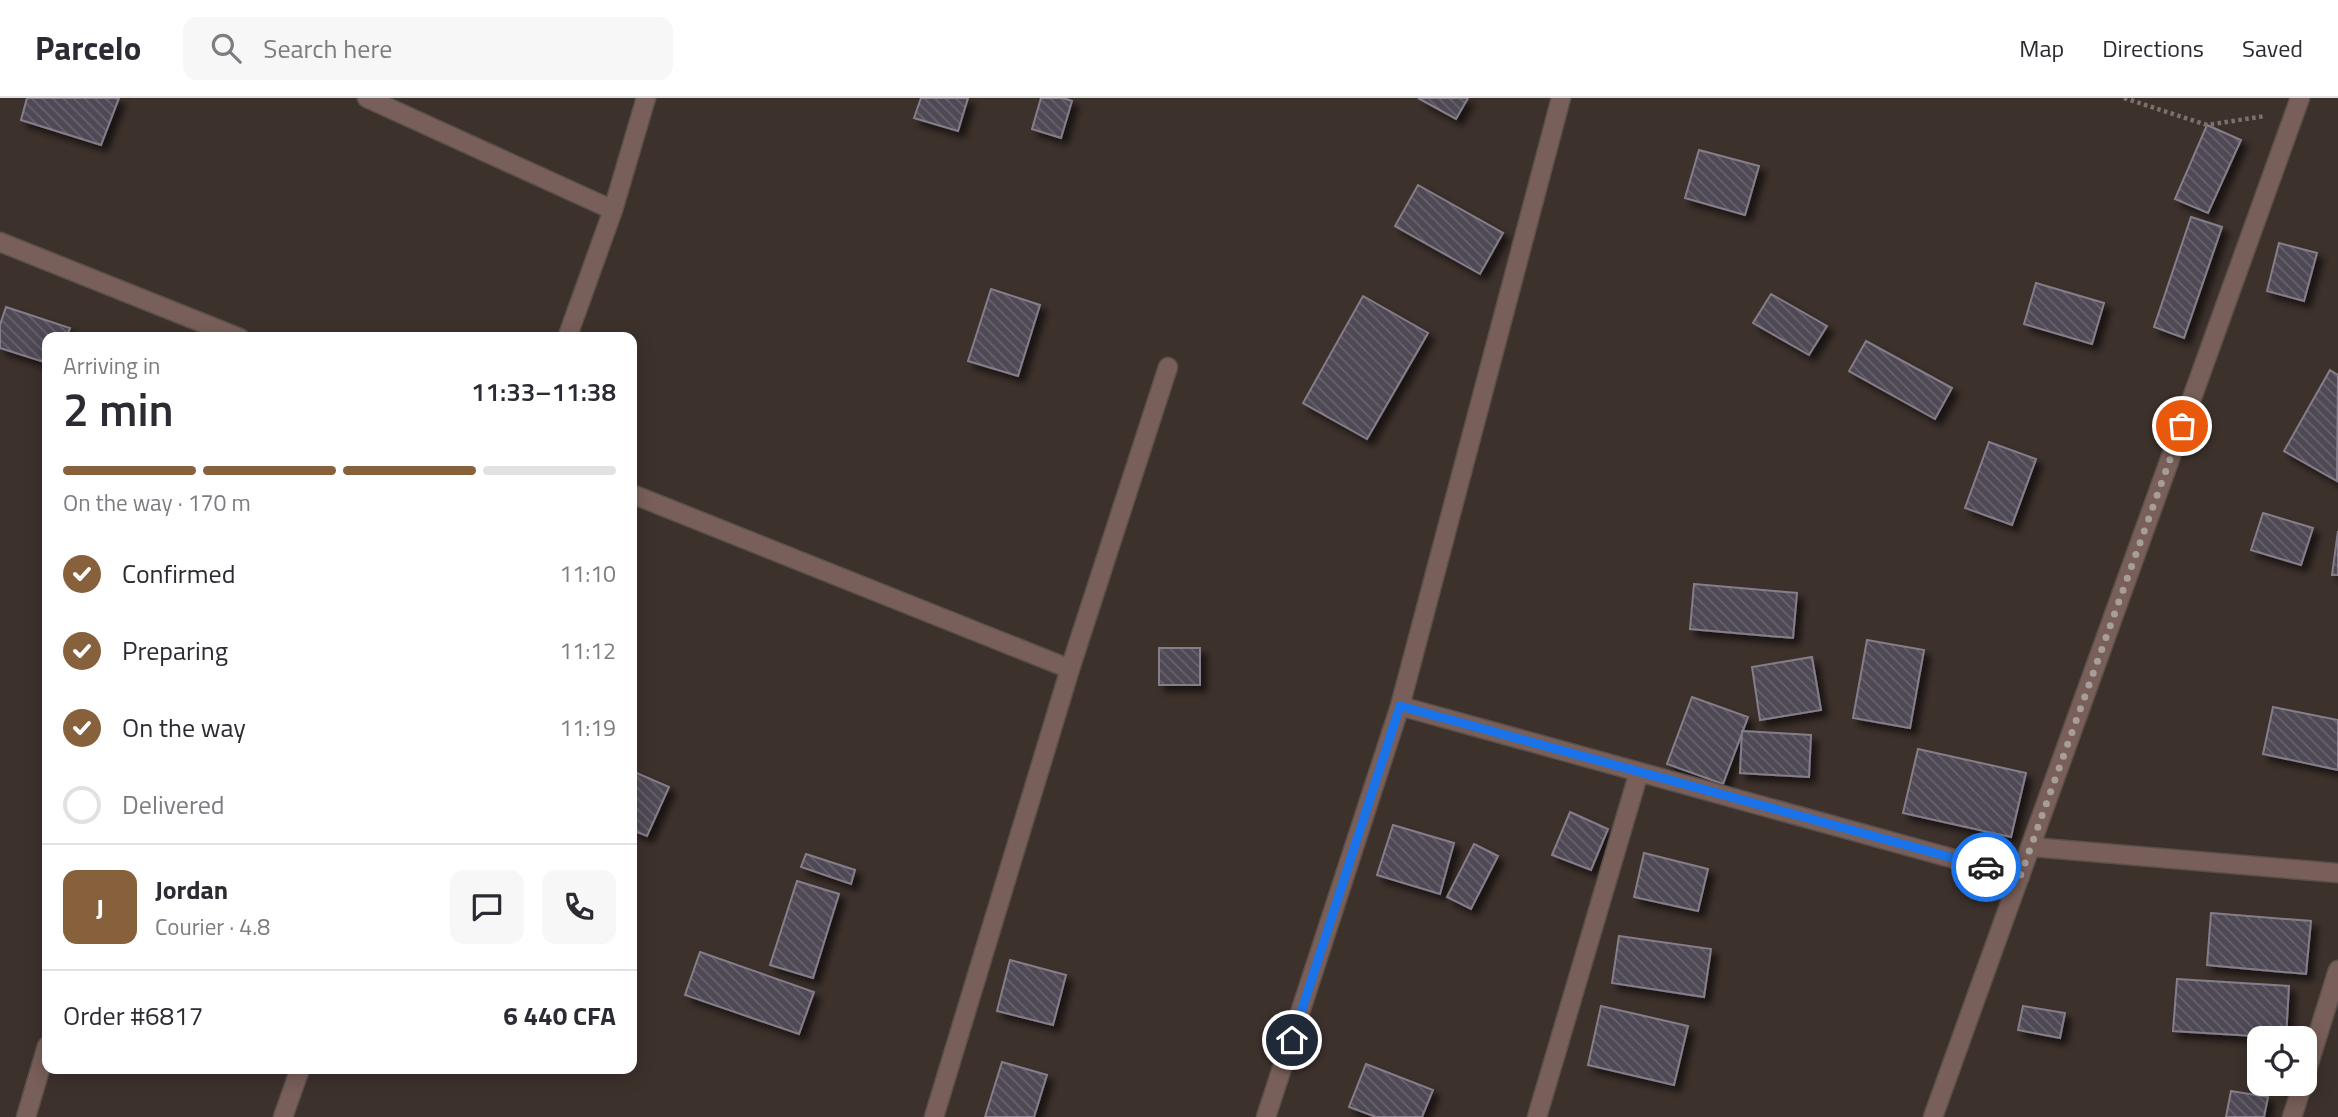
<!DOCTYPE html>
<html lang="en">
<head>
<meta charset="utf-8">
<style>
	body { margin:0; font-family:"Titillium Web",sans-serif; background:#f7f7f7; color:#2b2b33; height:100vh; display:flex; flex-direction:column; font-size:26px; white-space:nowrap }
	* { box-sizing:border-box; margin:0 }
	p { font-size:23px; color:#7c7c81 }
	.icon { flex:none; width:38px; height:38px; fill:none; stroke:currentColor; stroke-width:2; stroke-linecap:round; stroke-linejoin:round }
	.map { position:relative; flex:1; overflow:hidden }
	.details { position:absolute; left:42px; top:234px; width:595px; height:742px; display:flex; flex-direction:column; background:#fff; border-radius:14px; box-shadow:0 4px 18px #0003 }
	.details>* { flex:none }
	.controls { position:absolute; left:2247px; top:928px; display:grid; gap:14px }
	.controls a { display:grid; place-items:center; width:70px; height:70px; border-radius:14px; background:#fff; box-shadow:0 4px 18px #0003; font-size:35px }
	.pin { position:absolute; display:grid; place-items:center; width:60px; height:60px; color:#fff; margin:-30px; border:4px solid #fff; border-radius:50%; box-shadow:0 2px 7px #0007 }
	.courier { position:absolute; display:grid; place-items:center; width:70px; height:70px; margin:-35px; border:5px solid #1a73e8; border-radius:50%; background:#fff; color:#222; box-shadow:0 2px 9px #0007 }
	.headline em { font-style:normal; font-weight:600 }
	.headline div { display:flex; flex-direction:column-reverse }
	.headline { display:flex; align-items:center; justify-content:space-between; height:119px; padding:0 21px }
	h1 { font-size:46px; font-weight:600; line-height:52px }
	.bar { display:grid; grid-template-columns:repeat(4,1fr); gap:10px 7px; align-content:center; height:84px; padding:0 21px }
	.bar i { height:9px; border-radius:5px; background:#e1e1e2 }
	.bar .active { background:#87613c }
	.bar p { grid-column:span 4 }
	.line { display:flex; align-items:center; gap:18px; padding:0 21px; border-top:2px solid #e1e1e2 }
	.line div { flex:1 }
	.round { display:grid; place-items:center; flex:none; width:74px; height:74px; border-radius:14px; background:#f7f7f7 }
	ol { padding:0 21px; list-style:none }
	li { display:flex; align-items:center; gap:21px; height:77px }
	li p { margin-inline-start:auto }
	li .icon { padding:7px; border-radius:50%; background:#87613c; color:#fff; stroke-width:4 }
	li:last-child { color:#7c7c81 }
	li i { width:38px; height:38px; border:4px solid #e1e1e2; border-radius:50% }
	header { display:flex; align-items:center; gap:42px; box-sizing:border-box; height:98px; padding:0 35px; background:#fff; border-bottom:2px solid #e1e1e2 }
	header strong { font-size:33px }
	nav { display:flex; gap:38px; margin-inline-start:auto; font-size:24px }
	.search { width:490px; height:63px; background:#f7f7f7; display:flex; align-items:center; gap:18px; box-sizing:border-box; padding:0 24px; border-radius:14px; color:#7c7c81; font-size:26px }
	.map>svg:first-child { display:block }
</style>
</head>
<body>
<header>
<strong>Parcelo</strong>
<div class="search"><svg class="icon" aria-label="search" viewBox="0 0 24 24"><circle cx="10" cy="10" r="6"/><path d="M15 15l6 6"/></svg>Search here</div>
<nav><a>Map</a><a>Directions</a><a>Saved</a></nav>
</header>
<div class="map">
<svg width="2338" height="1019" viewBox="0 0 2338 1019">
	<defs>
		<pattern id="building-back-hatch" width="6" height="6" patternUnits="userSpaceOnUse" patternTransform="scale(1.75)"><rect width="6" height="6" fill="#4f4954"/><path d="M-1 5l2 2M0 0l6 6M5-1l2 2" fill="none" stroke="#68626c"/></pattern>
		<filter id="shadow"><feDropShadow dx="6" dy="6" stdDeviation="3.5" flood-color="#0009"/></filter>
	</defs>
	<rect width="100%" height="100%" fill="#3d312c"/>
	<path fill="url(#building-back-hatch)" stroke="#857e8a" stroke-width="2" filter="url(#shadow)" d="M27,0H119L101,47L21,22Z
		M921,0H968L958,33L914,20Z
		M1041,0H1063L1072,3L1061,40L1032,31Z
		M1418,0H1468L1456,21Z
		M2207,27L2241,42L2208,115L2175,101Z
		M1699,52L1759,68L1745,117L1685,100Z
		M1418,87L1503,135L1480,176L1395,128Z
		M2191,119L2222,129L2184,240L2154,229Z
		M2279,145L2317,155L2304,203L2267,193Z
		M2036,185L2104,205L2092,246L2024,226Z
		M991,191L1040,207L1018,278L968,263Z
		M1771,196L1827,228L1809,257L1753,225Z
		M1363,198L1428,235L1367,341L1303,305Z
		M6,209L70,230L66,240H47V265L0,250V227Z
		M1866,243L1952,290L1935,321L1849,273Z
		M2330,272L2338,277L2337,383L2284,353Z
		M1989,344L2036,361L2012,427L1965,410Z
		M2263,415L2313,430L2301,467L2251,452Z
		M2338,433V477H2332Z
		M1694,486L1797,495L1793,540L1690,531Z
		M1867,542L1924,552L1910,630L1853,620Z
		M1159,550H1200V587H1159Z
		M1812,559L1821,612L1760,622L1752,569Z
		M1692,599L1748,619L1723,686L1667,666Z
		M2273,609L2338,622V672L2263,656Z
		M1742,633L1811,637L1809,679L1740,675Z
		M1918,651L2026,675L2011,739L1903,715Z
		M632,673L669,689L647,738L632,732Z
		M1570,714L1608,731L1591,772L1552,757Z
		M1393,727L1454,745L1440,796L1377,777Z
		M1474,746L1498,758L1471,811L1447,799Z
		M1644,755L1708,771L1698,813L1634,799Z
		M806,756L855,772L851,786L801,769Z
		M797,783L839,796L813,880L770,867Z
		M2211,815L2311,823L2306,876L2207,867Z
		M1619,838L1711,851L1704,899L1612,885Z
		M700,854L814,894L799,936L685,897Z
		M1010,862L1066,877L1053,927L997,913Z
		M2177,881L2289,888L2286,940L2173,933Z
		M1601,908L1688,928L1674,987L1588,967Z
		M2023,908L2065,915L2060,940L2018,932Z
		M1002,964L1047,977L1034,1019H985Z
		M1366,966L1433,992L1422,1019H1376L1349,1009Z
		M2231,993L2268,999L2264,1019H2226Z"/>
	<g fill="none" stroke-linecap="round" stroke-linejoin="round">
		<defs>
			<path id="minor" d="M367,0L613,112
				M0,144L240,240
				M567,240L613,112L646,0
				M632,396L1070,571
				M1400,608L2020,779
				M2031,749L2338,775
				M2305,978L2338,872
				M26,1019L47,948
				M283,1019L300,971
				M934,1019L1070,571L1168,269
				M1266,1019L1400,608L1561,0
				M1537,1019L1639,674
				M1933,1019L2300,0
				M2292,1019L2303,985"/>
		</defs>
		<use href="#minor" stroke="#5a4f4a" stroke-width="21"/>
		<path stroke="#7b706c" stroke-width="4.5" stroke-dasharray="3.5 3.5" stroke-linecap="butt" d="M2124,0L2207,27L2265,18"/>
		<use href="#minor" stroke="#795f59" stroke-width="18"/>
	</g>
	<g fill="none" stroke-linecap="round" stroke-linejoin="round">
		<path stroke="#a79e9a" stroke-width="7" stroke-dasharray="0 12.6" d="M1986,769L2020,779L2182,328"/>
		<path stroke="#1a73e8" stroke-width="9" d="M1292,942L1400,608L1986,769"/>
	</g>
</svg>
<div class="controls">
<a><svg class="icon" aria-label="locate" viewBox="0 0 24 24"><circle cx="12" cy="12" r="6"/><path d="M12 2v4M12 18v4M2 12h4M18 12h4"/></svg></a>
</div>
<div class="pin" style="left:2182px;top:328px;background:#ea580c"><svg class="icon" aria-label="bag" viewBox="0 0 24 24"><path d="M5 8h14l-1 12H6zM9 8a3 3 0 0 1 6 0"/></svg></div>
<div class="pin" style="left:1292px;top:942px;background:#1f2937"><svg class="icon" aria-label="home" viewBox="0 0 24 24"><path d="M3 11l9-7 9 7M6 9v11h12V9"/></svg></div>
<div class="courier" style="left:1986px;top:769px"><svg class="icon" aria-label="car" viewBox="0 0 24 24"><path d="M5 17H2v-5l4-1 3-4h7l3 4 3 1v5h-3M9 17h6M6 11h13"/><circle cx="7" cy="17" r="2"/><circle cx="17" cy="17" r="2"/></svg></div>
<section class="details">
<div class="headline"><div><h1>2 min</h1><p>Arriving in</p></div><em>11:33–11:38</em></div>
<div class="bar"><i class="active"></i><i class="active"></i><i class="active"></i><i></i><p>On the way · 170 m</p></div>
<ol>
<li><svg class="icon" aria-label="check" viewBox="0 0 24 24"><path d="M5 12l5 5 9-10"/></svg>Confirmed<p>11:10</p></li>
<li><svg class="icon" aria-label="check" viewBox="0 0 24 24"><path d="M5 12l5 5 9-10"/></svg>Preparing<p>11:12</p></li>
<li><svg class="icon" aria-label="check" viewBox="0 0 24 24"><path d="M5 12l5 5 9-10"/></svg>On the way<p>11:19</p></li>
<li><i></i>Delivered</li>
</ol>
<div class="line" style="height:126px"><b class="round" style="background:#87613c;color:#fff">J</b><div><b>Jordan</b><p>Courier · 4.8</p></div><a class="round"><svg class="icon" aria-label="chat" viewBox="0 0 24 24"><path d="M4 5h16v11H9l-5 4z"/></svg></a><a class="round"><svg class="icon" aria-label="phone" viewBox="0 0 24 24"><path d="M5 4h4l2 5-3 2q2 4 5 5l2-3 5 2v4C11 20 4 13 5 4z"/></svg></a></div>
<div class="line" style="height:91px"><div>Order #6817</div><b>6 440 CFA</b></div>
</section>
</div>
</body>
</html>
